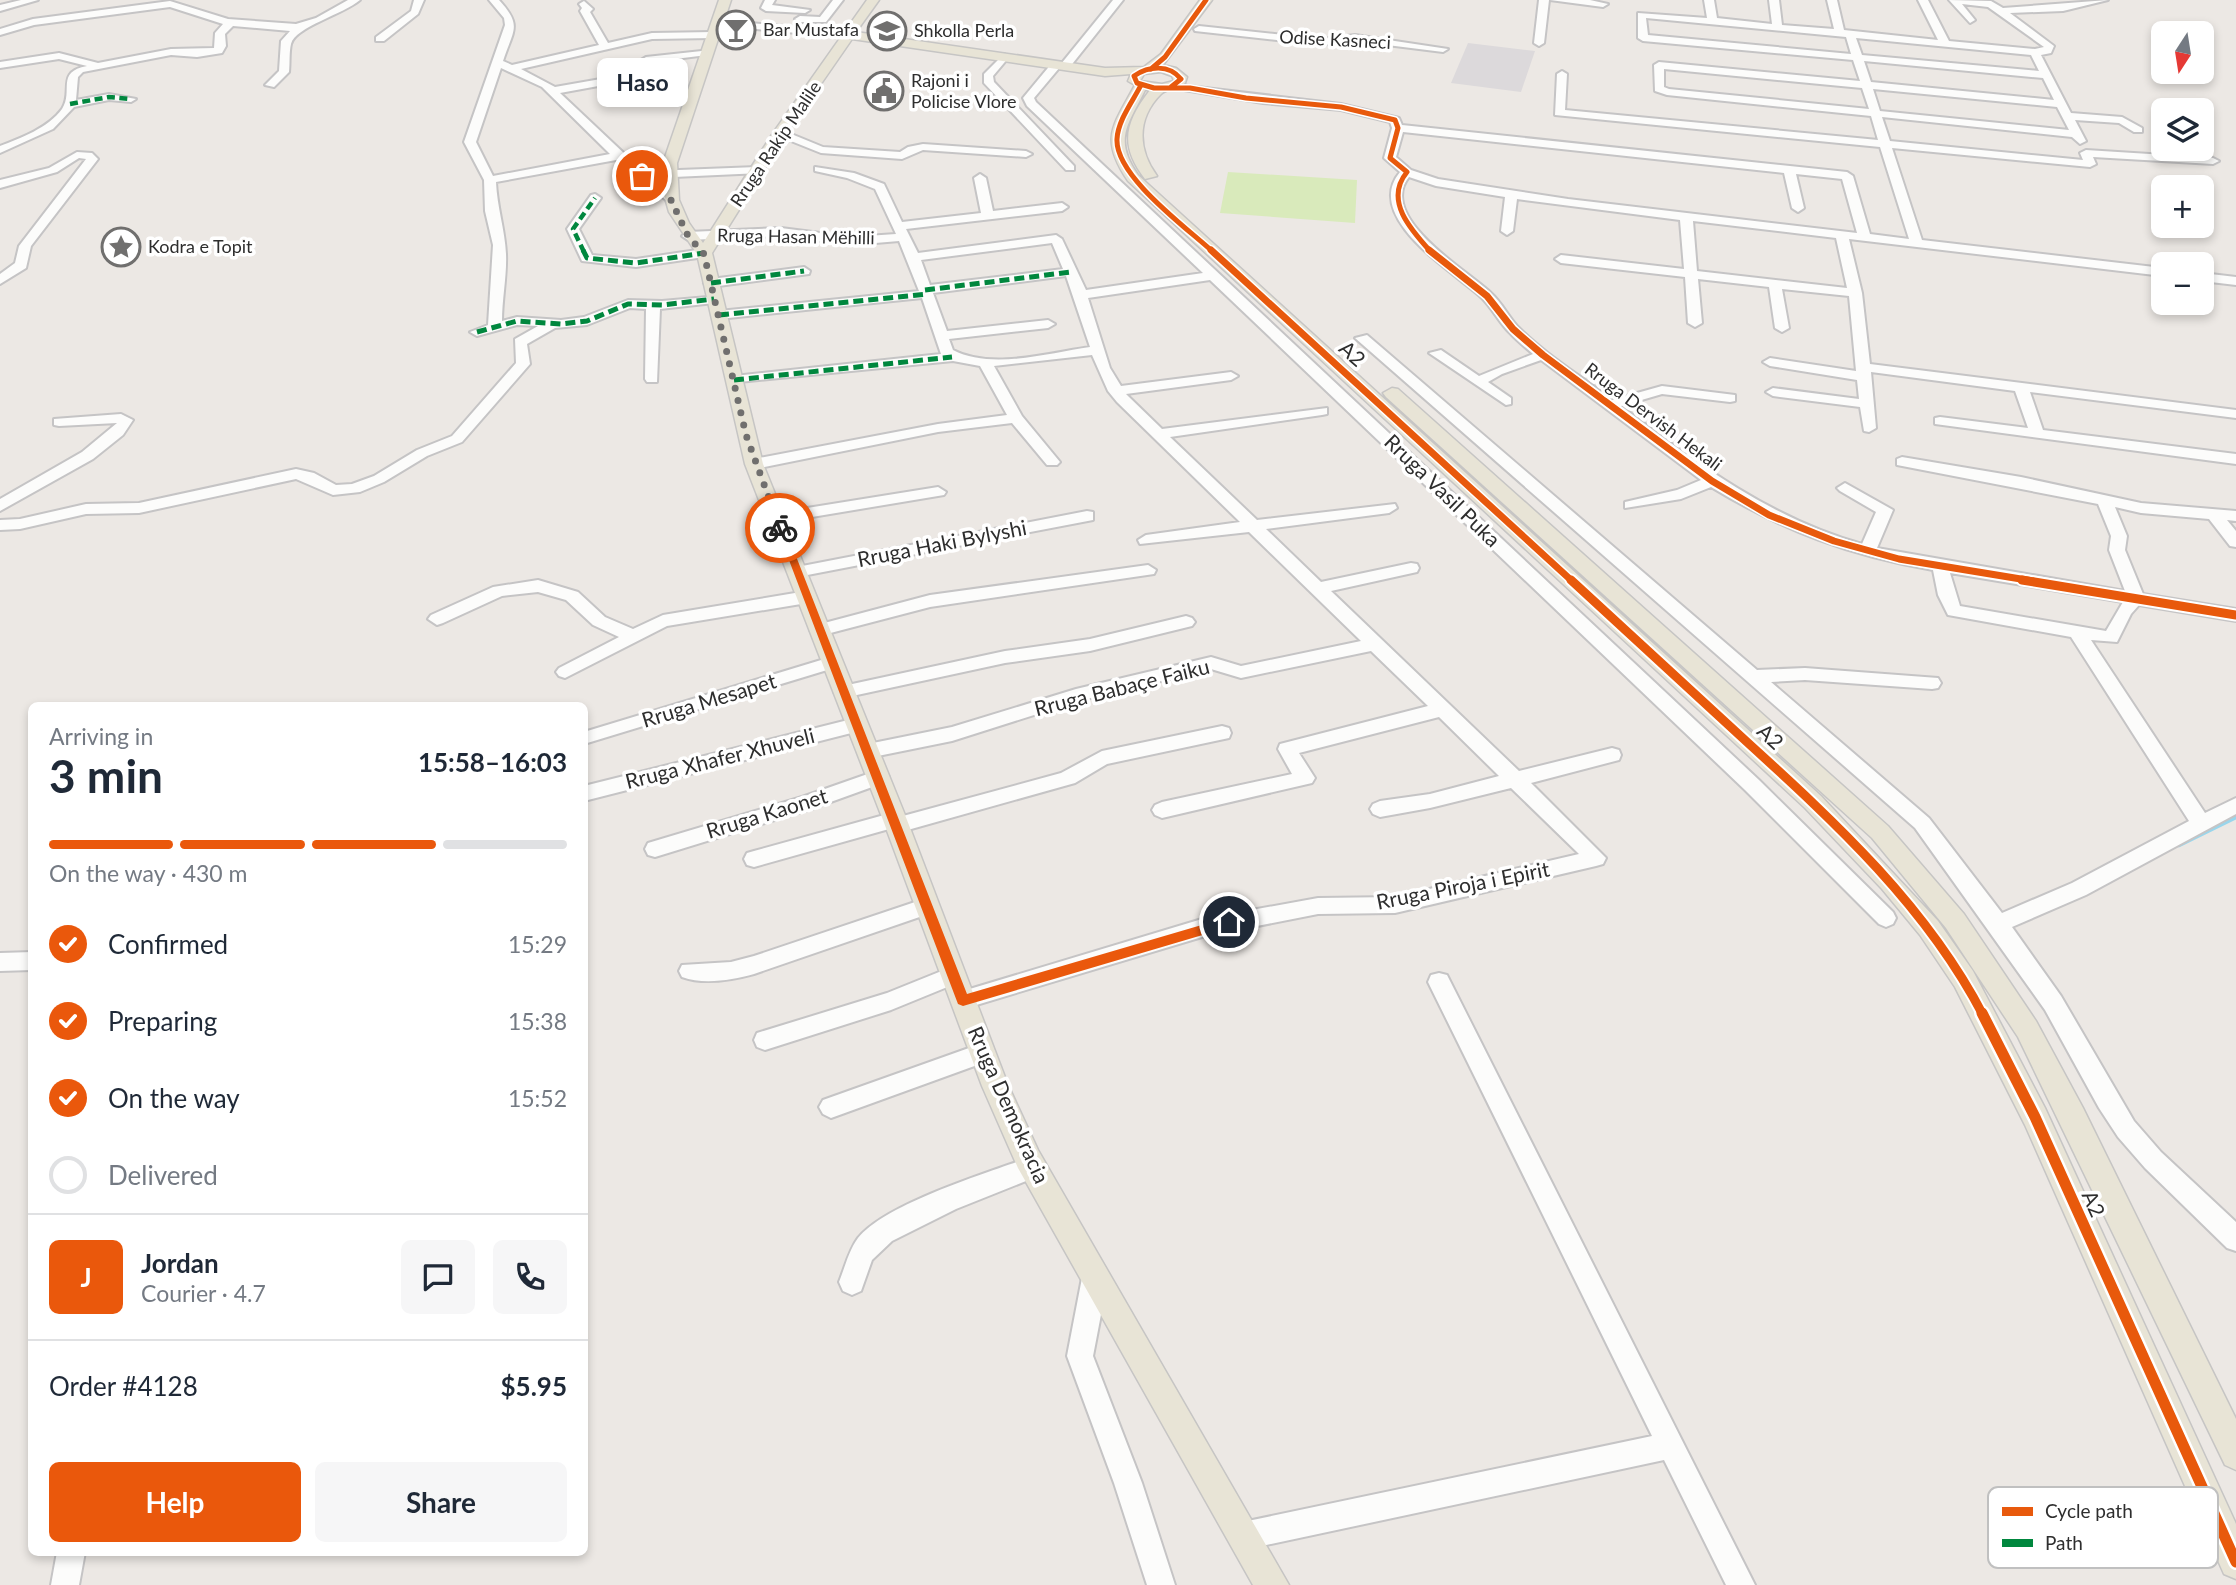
<!DOCTYPE html>
<html lang="en">
<head>
<meta charset="utf-8">
<style>
	body { margin:0; font-family:Lato,sans-serif; background:#f6f6f7; color:#1f2937; height:100vh; display:flex; flex-direction:column; font-size:26px; white-space:nowrap }
	* { box-sizing:border-box; margin:0 }
	p { font-size:23px; color:#747a83 }
	.icon { flex:none; width:38px; height:38px; fill:none; stroke:currentColor; stroke-width:2; stroke-linecap:round; stroke-linejoin:round }
	.map { position:relative; flex:1; overflow:hidden }
	.details { position:absolute; left:28px; top:702px; width:560px; height:854px; display:flex; flex-direction:column; background:#fff; border-radius:10px; box-shadow:0 4px 10px #0003 }
	.details>* { flex:none }
	.needle { width:46px; rotate:192deg }
	.controls { position:absolute; left:2151px; top:21px; display:grid; gap:14px }
	.controls a { display:grid; place-items:center; width:63px; height:63px; border-radius:10px; background:#fff; box-shadow:0 4px 10px #0003; font-size:35px }
	.pin { position:absolute; display:grid; place-items:center; width:60px; height:60px; color:#fff; margin:-30px; border:4px solid #fff; border-radius:50%; box-shadow:0 2px 7px #0007 }
	.courier { position:absolute; display:grid; place-items:center; width:70px; height:70px; margin:-35px; border:5px solid #ea580c; border-radius:50%; background:#fff; color:#222; box-shadow:0 2px 9px #0007 }
	.bubble { position:absolute; height:49px; border-radius:10px; background:#fff; box-shadow:0 4px 10px #0003; font-size:23px; font-weight:700; line-height:49px; text-align:center }
	.summary em { font-style:normal; font-weight:700 }
	.summary div { display:flex; flex-direction:column-reverse }
	.summary { display:flex; align-items:center; justify-content:space-between; height:119px; padding:0 21px }
	h1 { font-size:46px; font-weight:700; line-height:52px }
	.bar { display:grid; grid-template-columns:repeat(4,1fr); gap:10px 7px; align-content:center; height:84px; padding:0 21px }
	.bar i { height:9px; border-radius:5px; background:#e0e1e3 }
	.bar .on { background:#ea580c }
	.bar p { grid-column:span 4 }
	.line { display:flex; align-items:center; gap:18px; padding:0 21px; border-top:2px solid #e0e1e3 }
	.line div { flex:1 }
	.round { display:grid; place-items:center; flex:none; width:74px; height:74px; border-radius:10px; background:#f6f6f7 }
	ol { padding:0 21px; list-style:none }
	li { display:flex; align-items:center; gap:21px; height:77px }
	li p { margin-inline-start:auto }
	li .icon { padding:7px; border-radius:50%; background:#ea580c; color:#fff; stroke-width:4 }
	li:last-child { color:#747a83 }
	li i { width:38px; height:38px; border:4px solid #e0e1e3; border-radius:50% }
	.button { display:flex; gap:14px; margin-top:auto; padding:14px 21px }
	.button a { flex:1; height:80px; border-radius:10px; background:#ea580c; color:#fff; font-size:28px; font-weight:700; line-height:80px; text-align:center }
	.button a+a { background:#f6f6f7; color:#1f2937 }
	.map>svg:first-child { display:block }
</style>
</head>
<body>
<div class="map">
<svg width="2236" height="1585" viewBox="0 0 2236 1585">
	<rect width="100%" height="100%" fill="#ece8e4"/>
	<path fill="#dcd9db" d="M1468,43L1535,51L1521,92L1451,83Z"/>
	<path fill="#d9eabb" d="M1228,172L1357,180L1355,223L1220,213Z"/>
	<g fill="none" stroke-linecap="round" stroke-linejoin="round">
		<path stroke="#99d6ec" stroke-width="4.5" d="M2179,845L2236,817"/>
		<defs>
			<path id="minor" d="M21,0H38L0,11V5Z
				M348,0H360C344,14 295,27 291,44C289,52 290,63 289,72L274,87L265,85L279,71L281,41L290,31L233,26L225,34L226,46L222,53L197,57L171,55L83,72L78,77L76,100L109,94L136,99L131,102L109,100L74,107L53,129L0,153V146C21,138 48,128 62,109C74,91 55,72 87,66L59,59L0,68V62L59,53L98,63L171,49L214,48L215,33L223,24L170,7L34,25L0,35V29L33,19L170,1L228,19L296,24L316,18Z
				M414,0H424L418,14L384,41H376V37L411,11Z
				M489,0H499C523,26 513,30 503,61L512,65L599,45L580,11L582,8L579,4L584,1L593,9L590,12L608,43L652,33L713,32L718,35L713,38L652,39L521,69L555,87L635,73L639,71L641,60L646,57L711,50L712,52L707,55L651,62L649,72L642,78L560,93L647,175L653,171L757,167L761,169V173L652,178L675,197V203L671,204L616,160L496,182C497,207 505,230 506,254C507,275 502,299 502,321L517,317L561,320L584,317L628,300L662,301L719,296V302L714,303L660,309L657,382H647L645,379L646,309L630,308L587,325L555,328L527,344L530,364L462,442L427,456L384,482L360,492L333,495L296,479L139,513L86,514L20,529L0,530V520L20,519L86,504L139,503L296,469L314,473L336,485L352,484L374,476L417,450L452,436L516,363L515,339L538,326L517,325L477,336L470,332L488,325L493,245L485,211L484,180L464,142L505,25L504,18ZM501,68L542,87L610,154L493,176L476,142Z
				M765,0H775L772,5L810,10L805,13L766,11L761,8Z
				M833,0H843L826,22H800L795,19L800,16L820,17Z
				M1113,0H1123L1069,68L1060,67L1034,98L1036,102L1759,780L1893,912L1896,918L1893,924L1886,927L1879,924L1745,790L1210,280L1088,298L1110,368L1121,386L1231,372L1238,376L1231,380L1126,394L1128,396L1162,429L1327,408V414L1322,415L1170,437L1257,520L1395,504L1397,508L1389,513L1266,529L1321,582L1411,563L1417,564L1419,568L1417,572L1331,591L1519,771L1612,748L1619,750L1621,755L1619,760L1531,783L1606,858L1603,864L1596,866L1395,913L1318,914L1202,937L963,1009L955,1007L952,1000L955,993L963,991L1202,919L1318,898L1395,897L1579,854L1511,788L1430,808L1380,817L1373,814L1370,809L1373,804L1380,801L1430,794L1499,776L1439,717L1299,753L1315,778L1312,783L1162,818L1155,815L1152,810L1155,805L1162,802L1292,774L1278,749L1280,744L1428,706L1371,651L1241,678L1211,669L1078,701L952,741L868,758L859,751L868,744L952,727L1076,689L1211,657L1241,666L1361,641L1249,532L1140,544L1138,540L1146,535L1240,522L1117,402L1108,391L1092,355L994,366L1022,416L1060,462L1057,465H1047L1012,423L938,432L754,469L746,464L754,459L938,424L1007,415L980,366L953,361L729,383L727,380L734,376L941,354L922,298L719,319L712,315L719,311L919,291L899,241L852,245L781,236L688,240L682,236L688,232L781,228L852,237L896,234L875,189L847,178L815,171V167L854,173L884,184L902,222L981,213L974,178L980,174L986,178L993,211L1062,203L1068,207L1062,211L906,229L918,253L1056,235L1062,239L1086,290L1203,273L1027,106L1023,98L1052,63L1061,64ZM1052,243L1063,269L930,285L921,260ZM1066,276L1090,347C1049,353 991,370 953,350L949,339L1048,328L1055,324L1048,320L947,331L933,293Z
				M1539,0H1549L1544,43L1539,46L1534,43Z
				M1550,0H1590L1608,4L1603,7Z
				M1704,0H1714L1717,18L1772,24L1769,0H1779L1782,25L1834,29L1827,0H1837L1844,30L1938,40L1918,0H1928L1949,41L2035,49L2044,47L1988,7L1962,4L1975,20L1970,23L1949,0L1991,1L2003,8L2108,0L2063,11L2010,13L2054,46L2051,53L2041,55L2071,113L2122,117L2142,128V132H2134L2119,123L2075,120L2086,141L2080,144L2072,137L1882,117L1890,141L2083,160L2080,153L2086,150L2213,158L2219,161L2213,164L2093,157L2096,164L2090,167L1892,148L1922,240L2163,268V276L1849,239L1862,293L1870,364L2236,410V418L2030,392L2043,430L2236,454V464L1935,424V418L1940,417L2028,428L2015,391L1871,372L1876,428L1869,432L1864,431L1860,407L1773,396L1766,392L1773,388L1859,399L1857,380L1770,366L1763,362L1770,358L1856,371L1849,296L1782,289L1789,328L1782,332L1775,328L1769,287L1698,279L1702,323L1695,327L1688,323L1685,277L1561,263L1555,259L1561,255L1684,269L1680,220L1517,199L1513,231L1507,235L1501,231L1505,197L1436,186L1409,177C1376,217 1468,271 1491,293C1502,303 1508,316 1518,327C1546,355 1581,376 1612,400L1662,386L1735,395V401L1730,402L1662,394L1621,406C1697,463 1769,518 1862,544L1876,512L1840,491L1837,488L1845,483L1893,510L1877,548L2125,591L2109,550L2111,536L2098,504L1897,465V459L1902,457L2021,477L2141,503L2236,511V521L2227,520L2236,531V547L2230,546L2209,519L2141,513L2115,507L2127,536L2125,550L2143,594L2236,609V621L2139,605L2131,614L2117,642L2091,640L2205,813L2236,798V814L2086,895L2012,927L2061,996L2134,1121L2161,1152L2236,1222V1251L2227,1248L2145,1168L2118,1137L2099,1108L2045,1010L1915,828L1355,338L1367,335L1757,670L1805,668L1938,678L1941,683L1938,688L1932,689L1805,680L1771,682L1929,818L2002,913L2072,883L2189,821L2071,637L1948,615L1938,595L1933,570C1850,556 1784,531 1711,487L1681,499L1625,508V502L1677,490L1701,480L1541,360L1502,374L1488,382L1511,398V404L1506,405L1429,353L1441,350L1479,376L1533,354C1525,347 1516,340 1509,332C1499,322 1492,308 1482,298C1454,272 1362,218 1400,172L1384,158L1392,128L1390,122L1341,110L1263,103L1166,87L1171,84L1341,104L1399,118L1402,125L1847,172L1853,176L1870,234L1909,239L1880,147L1555,115L1557,74L1562,71L1567,74L1565,110L1878,140L1871,116L1667,95L1655,91L1654,65L1659,62L1860,81L1853,60L1643,41L1638,38V13L1707,18ZM1646,18L1846,37L1851,54L1648,35ZM1856,38L2031,55L2039,71L1862,55ZM1864,61L2043,78L2054,100L1871,82ZM1664,69L1862,88L1869,109L1669,89L1664,87ZM1873,89L2057,107L2069,130L1880,111ZM1403,132L1784,173L1792,208L1798,212L1804,208L1796,174L1842,179L1857,233L1568,199L1438,179L1411,170L1396,157ZM1693,221L1836,238L1847,288L1697,271ZM1950,573L2123,602L2106,631L1960,606Z
				M717,20L850,32L855,35L850,38L713,25Z
				M1199,26L1322,39L1355,35L1448,49L1443,52L1355,41L1322,45L1195,31L1194,29Z
				M1004,54L1009,57L993,76L994,82L1074,166V170H1066L984,83V74Z
				M776,131H784L823,147L900,152L908,147L923,144L1026,151L1032,154L1026,157L923,150L902,159L821,153L776,135Z
				M77,152L92,153L98,159L31,246L26,268L0,284V274L15,263L19,246L86,159L79,158L57,172L0,188V180L49,168Z
				M595,194L601,198L579,229L592,255L636,259L704,249L710,253L704,257L636,267L582,261L567,229L591,195Z
				M804,267L810,271L809,274L711,287L704,283L711,279Z
				M2202,273L2236,277V285L2202,281Z
				M121,414L133,420L123,435L93,459L0,511V499L82,452L117,423L59,426L54,425V419Z
				M938,487L946,492L944,495L776,523L768,518L776,513Z
				M1087,511L1093,512V520L797,577L789,572L797,567Z
				M1148,565L1156,570L1154,574L930,607L819,636L810,630L813,626L930,595Z
				M538,580L578,592L605,617L633,629L663,615L807,591L815,597L807,603L667,626L565,678L559,676L556,672L559,668L619,637L593,625L566,600L538,592L502,596L443,623L437,625L428,619L431,615L493,587Z
				M1186,616L1192,618L1195,622L1192,626L1090,651L1005,663L843,698L834,692L843,686L1005,651L1090,639Z
				M831,657L840,663L837,667L584,744V732Z
				M856,718L863,720L865,725L863,730L584,801V786Z
				M1222,726L1229,728L1231,733L1229,738L1107,764L1075,783L897,833L889,829L754,867L747,865L744,859L747,853L754,851L895,812L903,816L1061,773L1102,751Z
				M879,770L889,777L886,782L814,808L655,857L648,855L645,849L648,843L802,797Z
				M927,898L934,900L937,906L934,912L754,974C732,980 704,985 682,977L679,971L682,965L731,962L754,956Z
				M32,952V970L0,971V953Z
				M954,966L962,969L965,975L962,981L891,1010L765,1050L757,1047L754,1040L757,1033L887,993Z
				M1439,973L1447,975L1755,1585H1726L1664,1460L1243,1550L1233,1546L1229,1536L1233,1526L1243,1522L1652,1436L1428,982L1431,975Z
				M983,1043L991,1046L994,1053L991,1060L831,1118L823,1114L819,1107L823,1100Z
				M1033,1156L1041,1159L1045,1167L1041,1175L956,1209L892,1241L872,1260L861,1291L852,1295L843,1291L839,1282C845,1267 849,1250 858,1238C886,1203 990,1172 1033,1156Z
				M1095,1265L1104,1269L1108,1278L1093,1356L1142,1483L1175,1585H1147L1114,1483L1067,1356L1082,1278L1086,1269Z
				M57,1552H85L79,1585H51Z"/>
			<path id="major" d="M719,0H731L677,163L679,200L689,223L703,243L773,133L867,0H879L856,32L1105,68L1144,67L1161,54L1200,0H1212L1163,65L1176,68L1187,77L1185,83C1178,89 1167,88 1161,94C1136,119 1138,150 1157,176L1145,179C1119,145 1125,123 1150,90H1145C1128,125 1113,139 1138,175L1821,796L1938,921L1973,971L2045,1108L2236,1524V1579L2224,1574L2025,1125L1955,987L1920,935L1882,889L1805,808L1128,181C1099,138 1113,126 1135,85L1128,81L1131,74L1105,76L852,39L787,133L712,253L763,464L907,820L1008,1085L1038,1150L1289,1585H1253L1018,1168L982,1086L883,820L745,464L697,254L669,212L662,187L663,163ZM1161,72L1172,76L1174,81L1162,84L1140,81L1144,74Z
				M1392,388L1398,389L1888,826L1964,914L2036,1021L2083,1108L2236,1419V1470L2225,1465L2018,1037L1946,928L1872,838L1386,397L1383,393Z"/>
		</defs>
		<use href="#minor" stroke="#c5c4c5" stroke-width="4"/>
		<use href="#major" stroke="#c6c5c4" stroke-width="3"/>
		<use href="#minor" fill="#fcfcfb" fill-rule="evenodd"/>
		<use href="#major" fill="#e8e4d6" fill-rule="evenodd"/>
		<path stroke="#00873e" stroke-width="4.5" stroke-dasharray="8 4.5" stroke-linecap="butt" d="M70,104L109,97L131,99
			M584,252L573,229L595,198"/>
		<path stroke="#00873e" stroke-width="5" stroke-dasharray="10 5" stroke-linecap="butt" d="M583,250L587,258L636,263L704,253
			M711,283L804,271
			M925,290L1071,272
			M719,315L927,294
			M477,332L517,321L561,324L587,321L628,304L662,305L714,299
			M734,380L952,357"/>
		<defs>
			<path id="cycleway-far3" d="M1151,69L1165,57L1206,0
				M1141,85C1133,101 1118,120 1117,139C1115,176 1187,228 1213,252
				M1171,87L1181,79C1169,64 1149,66 1134,76L1137,83L1154,88H1190L1246,98L1341,107L1395,120L1398,128L1390,158L1407,172C1384,200 1410,229 1431,252"/>
			<path id="cycleway-far2" d="M1211,250L1572,581
				M1429,250L1487,296L1513,329L1543,355L1712,481L1769,515L1834,541L1899,559L2033,581"/>
			<path id="cycleway-far1" d="M1571,580C1630,634 1688,688 1747,742C1836,823 1927,907 1983,1015
				M2022,580L2236,615"/>
			<path id="cycleway" d="M1982,1013L2035,1117L2236,1562"/>
		</defs>
		<use href="#cycleway-far3" stroke="#fff" stroke-width="8"/>
		<use href="#cycleway-far2" stroke="#fff" stroke-width="10"/>
		<use href="#cycleway-far1" stroke="#fff" stroke-width="13"/>
		<use href="#cycleway" stroke="#fff" stroke-width="16"/>
		<use href="#cycleway-far3" stroke="#e8590c" stroke-width="5"/>
		<use href="#cycleway-far2" stroke="#e8590c" stroke-width="7"/>
		<use href="#cycleway-far1" stroke="#e8590c" stroke-width="9"/>
		<use href="#cycleway" stroke="#e8590c" stroke-width="11"/>
	</g>
	<path fill="#ea580c" d="M776,526L785,528L967,994L1229,917L1235,922L1233,926L963,1006L958,1004Z"/>
	<g fill="none" stroke-linecap="round" stroke-linejoin="round">
		<path stroke="#706f6e" stroke-width="7" stroke-dasharray="0 12.6" d="M642,176L671,200L688,236L704,254L746,435L780,528"/>
	</g>
	<defs>
		<symbol id="bar-ring" viewBox="-11 -11 22 22"><circle r="9.5" fill="#fff" stroke="#706f6e" stroke-width="1.5"/><path d="M-6-5H6L.8 .8V4.5H3.5V6h-7V4.5H-.8V.8Z" fill="#706f6e"/></symbol>
		<symbol id="school-ring" viewBox="-11 -11 22 22"><circle r="9.5" fill="#fff" stroke="#706f6e" stroke-width="1.5"/><path d="M0-5L7-2L0 1L-7-2ZM-4 1L0 2.5L4 1V4Q0 6-4 4Z" fill="#706f6e"/></symbol>
		<symbol id="civic-ring" viewBox="-11 -11 22 22"><circle r="9.5" fill="#fff" stroke="#706f6e" stroke-width="1.5"/><path d="M-.6-6.5H3V-4.5H.6V-3L4-1V1h2V6H-6V1h2V-1L-.6-3ZM-1.2 2.5V6h2.4V2.5Z" fill="#706f6e"/></symbol>
		<symbol id="sight-ring" viewBox="-11 -11 22 22"><circle r="9.5" fill="#fff" stroke="#706f6e" stroke-width="1.5"/><path d="M0-6L1.8-2.2L6-1.7L2.9 1.2L3.7 5.4L0 3.3L-3.7 5.4L-2.9 1.2L-6-1.7L-1.8-2.2Z" fill="#706f6e"/></symbol>
	</defs>
	<g fill-rule="evenodd">
		<use href="#bar-ring" x="714" y="8" width="44" height="44"/>
		<use href="#school-ring" x="865" y="9" width="44" height="44"/>
		<use href="#civic-ring" x="862" y="69" width="44" height="44"/>
		<use href="#sight-ring" x="99" y="225" width="44" height="44"/>
	</g>
	<g text-anchor="middle" stroke-width="7" stroke-linejoin="round" paint-order="stroke">
		<g font-size="18" fill="#2e2e2e" stroke="#fff" text-anchor="start">
			<text x="763" y="36">Bar Mustafa</text>
			<text x="914" y="37">Shkolla Perla</text>
			<text x="911" y="87">Rajoni i<tspan x="911" dy="21">Policise Vlore</tspan></text>
			<text x="148" y="253">Kodra e Topit</text>
		</g>
		<g font-size="18" fill="#2e2e2e" stroke="#fff">
			<text transform="translate(1335 40) rotate(3)" y="6">Odise Kasneci</text>
			<text transform="translate(776 144) rotate(-56)" y="6">Rruga Rakip Malile</text>
			<text transform="translate(796 237) rotate(1)" y="6">Rruga Hasan Mëhilli</text>
			<text transform="translate(1653 417) rotate(37)" y="6">Rruga Dervish Hekali</text>
		</g>
		<g font-size="21" fill="#2e2e2e" stroke="#fff">
			<text transform="translate(1352 354) rotate(42)" y="7">A2</text>
			<text transform="translate(1442 491) rotate(44)" y="7">Rruga Vasil Puka</text>
			<text transform="translate(942 544) rotate(-11)" y="7">Rruga Haki Bylyshi</text>
			<text transform="translate(1122 688) rotate(-14)" y="7">Rruga Babaçe Faiku</text>
			<text transform="translate(709 701) rotate(-17)" y="7">Rruga Mesapet</text>
			<text transform="translate(1770 737) rotate(43)" y="7">A2</text>
			<text transform="translate(720 759) rotate(-14)" y="7">Rruga Xhafer Xhuveli</text>
			<text transform="translate(767 814) rotate(-17)" y="7">Rruga Kaonet</text>
			<text transform="translate(1463 886) rotate(-11)" y="7">Rruga Piroja i Epirit</text>
			<text transform="translate(1008 1105) rotate(66)" y="7">Rruga Demokracia</text>
			<text transform="translate(2093 1204) rotate(66)" y="7">A2</text>
		</g>
	</g>
	<rect x="1988" y="1487" width="230" height="81" rx="10" fill="#fff" stroke="#c0c0c0" stroke-width="2"/>
	<rect x="2002" y="1507" width="31" height="9" fill="#e8590c"/>
	<rect x="2002" y="1539" width="31" height="8" fill="#00873e"/>
	<g font-size="19" fill="#2e2e2e">
		<text x="2045" y="1518">Cycle path</text>
		<text x="2045" y="1550">Path</text>
	</g>
</svg>
<div class="controls">
<a><svg class="needle" viewBox="-14 -14 28 28"><path d="M0-13l5 13h-10z" fill="#e53935"/><path d="M0 13l5-13h-10z" fill="#747a83"/></svg></a>
<a><svg class="icon" aria-label="layers" viewBox="0 0 24 24"><path d="M12 4l9 5-9 5-9-5zM3 14l9 5 9-5"/></svg></a>
<a>+</a>
<a>−</a>
</div>
<div class="pin" style="left:642px;top:176px;background:#ea580c"><svg class="icon" aria-label="bag" viewBox="0 0 24 24"><path d="M5 8h14l-1 12H6zM9 8a3 3 0 0 1 6 0"/></svg></div>
<div class="pin" style="left:1229px;top:922px;background:#1f2937"><svg class="icon" aria-label="home" viewBox="0 0 24 24"><path d="M3 11l9-7 9 7M6 9v11h12V9"/></svg></div>
<div class="courier" style="left:780px;top:528px"><svg class="icon" aria-label="bike" viewBox="0 0 24 24"><circle cx="6" cy="16" r="4"/><circle cx="18" cy="16" r="4"/><path d="M6 16l4-8h5l3 8M10 8l3 8H6M13 5h3"/></svg></div>
<div class="bubble" style="left:597px;top:58px;width:91px">Haso</div>
<section class="details">
<div class="summary"><div><h1>3 min</h1><p>Arriving in</p></div><em>15:58–16:03</em></div>
<div class="bar"><i class="on"></i><i class="on"></i><i class="on"></i><i></i><p>On the way · 430 m</p></div>
<ol>
<li><svg class="icon" aria-label="check" viewBox="0 0 24 24"><path d="M5 12l5 5 9-10"/></svg>Confirmed<p>15:29</p></li>
<li><svg class="icon" aria-label="check" viewBox="0 0 24 24"><path d="M5 12l5 5 9-10"/></svg>Preparing<p>15:38</p></li>
<li><svg class="icon" aria-label="check" viewBox="0 0 24 24"><path d="M5 12l5 5 9-10"/></svg>On the way<p>15:52</p></li>
<li><i></i>Delivered</li>
</ol>
<div class="line" style="height:126px"><b class="round" style="background:#ea580c;color:#fff">J</b><div><b>Jordan</b><p>Courier · 4.7</p></div><a class="round"><svg class="icon" aria-label="chat" viewBox="0 0 24 24"><path d="M4 5h16v11H9l-5 4z"/></svg></a><a class="round"><svg class="icon" aria-label="phone" viewBox="0 0 24 24"><path d="M5 4h4l2 5-3 2q2 4 5 5l2-3 5 2v4C11 20 4 13 5 4z"/></svg></a></div>
<div class="line" style="height:91px"><div>Order #4128</div><b>$5.95</b></div>
<div class="button"><a>Help</a><a>Share</a></div>
</section>
</div>
</body>
</html>
